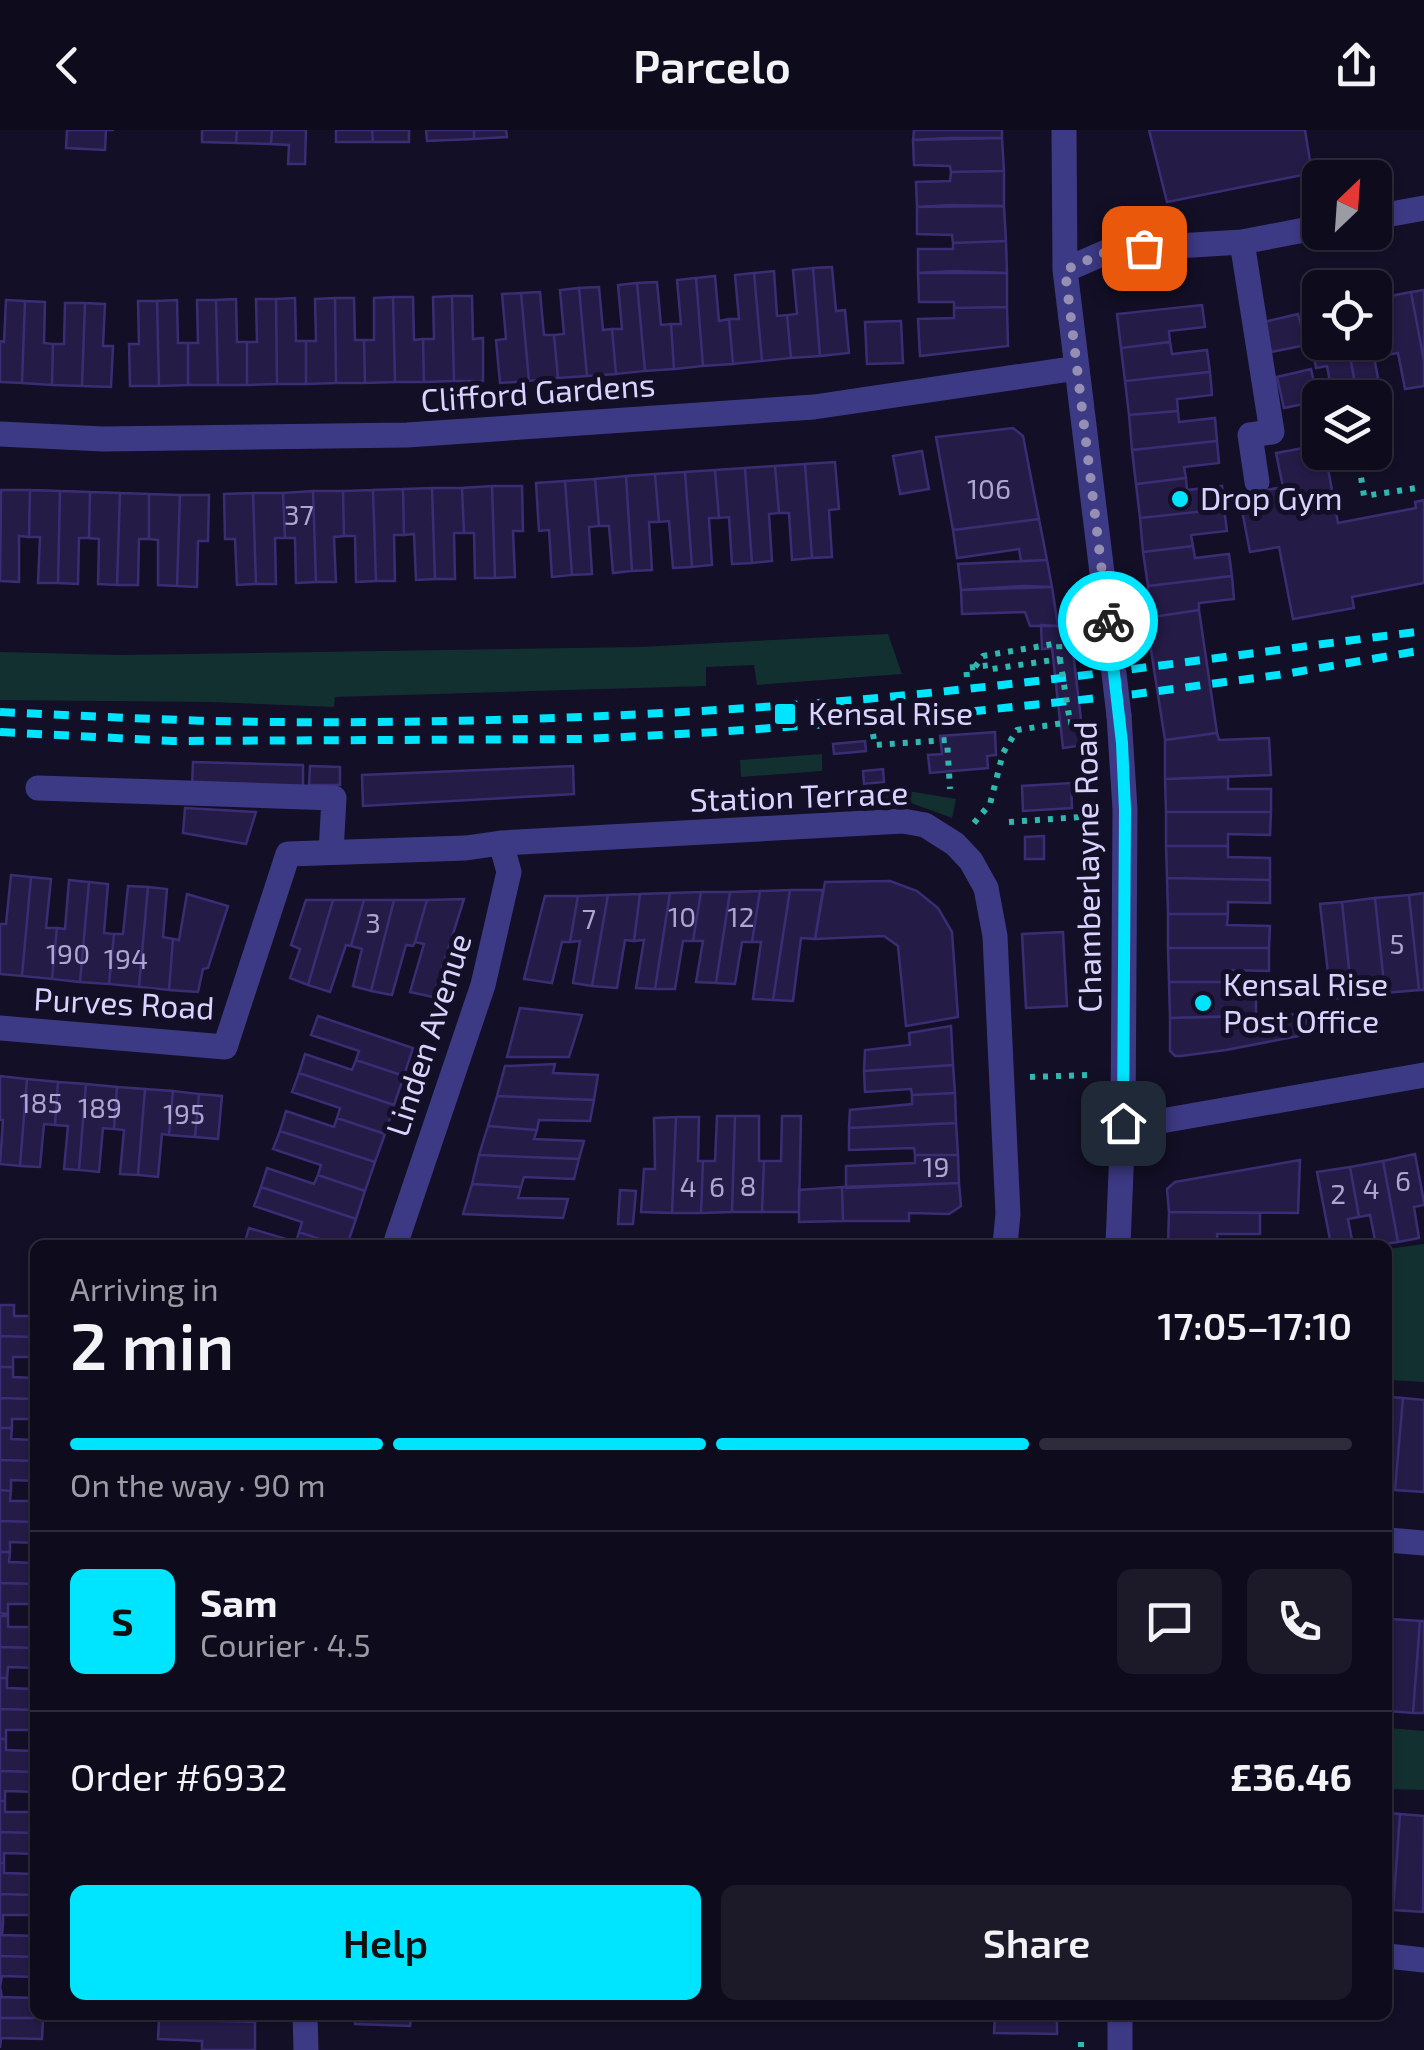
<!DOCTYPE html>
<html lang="en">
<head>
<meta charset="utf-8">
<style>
	body { margin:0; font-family:"Exo 2",sans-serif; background:#1c1929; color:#f1f3f6; height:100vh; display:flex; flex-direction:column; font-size:38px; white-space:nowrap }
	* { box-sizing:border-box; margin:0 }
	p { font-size:32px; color:#9b9ba3 }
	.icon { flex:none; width:55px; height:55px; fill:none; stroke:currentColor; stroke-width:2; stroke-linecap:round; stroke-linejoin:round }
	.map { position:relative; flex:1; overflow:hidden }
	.panel { position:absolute; left:30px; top:1110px; width:1362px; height:780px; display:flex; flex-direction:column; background:#0e0b1c; border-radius:15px; box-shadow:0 2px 8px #0004,0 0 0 2px #2e2b3b }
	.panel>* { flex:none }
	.needle { width:65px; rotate:25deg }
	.fabs { position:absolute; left:1302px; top:30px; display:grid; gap:20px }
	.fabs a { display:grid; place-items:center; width:90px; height:90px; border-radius:15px; background:#0e0b1c; box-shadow:0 2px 8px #0004,0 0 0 2px #2e2b3b; font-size:50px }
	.pin { position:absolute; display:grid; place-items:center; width:85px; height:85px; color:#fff; margin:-42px; border-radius:20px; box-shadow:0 5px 15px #0006 }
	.courier { position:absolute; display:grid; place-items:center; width:100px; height:100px; margin:-50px; border:8px solid #00e5ff; border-radius:50%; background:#fff; color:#222; box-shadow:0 2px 12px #0007 }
	.overview em { font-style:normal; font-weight:600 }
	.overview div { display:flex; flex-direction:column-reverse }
	.overview { display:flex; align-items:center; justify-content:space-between; height:170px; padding:0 40px }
	h1 { font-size:65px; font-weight:600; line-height:75px }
	.bar { display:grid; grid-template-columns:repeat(4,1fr); gap:15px 10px; align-content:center; height:120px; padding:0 40px }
	.bar i { height:12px; border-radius:8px; background:#2e2b3b }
	.bar .selected { background:#00e5ff }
	.bar p { grid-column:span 4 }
	.line { display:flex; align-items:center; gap:25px; padding:0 40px; border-top:2px solid #2e2b3b }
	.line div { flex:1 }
	.round { display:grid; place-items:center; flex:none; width:105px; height:105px; border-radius:15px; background:#1c1929 }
	.action { display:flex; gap:20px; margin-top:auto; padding:20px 40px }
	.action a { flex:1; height:115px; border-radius:15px; background:#00e5ff; color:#111; font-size:40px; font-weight:600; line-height:115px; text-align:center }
	.action a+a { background:#1c1929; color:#f1f3f6 }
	header { display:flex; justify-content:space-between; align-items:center; height:130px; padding:0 40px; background:#0e0b1c; font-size:45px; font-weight:600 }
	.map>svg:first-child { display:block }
</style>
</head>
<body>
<header><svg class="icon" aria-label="back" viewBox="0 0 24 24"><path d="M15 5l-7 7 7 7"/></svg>Parcelo<svg class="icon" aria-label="share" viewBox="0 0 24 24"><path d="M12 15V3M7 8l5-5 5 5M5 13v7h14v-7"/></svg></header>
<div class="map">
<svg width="1424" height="1920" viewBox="0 0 1424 1920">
	<rect width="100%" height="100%" fill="#130f26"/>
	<path fill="#12302f" d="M888,504L902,544L757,555L754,535L706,537V556L335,567L334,577L211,572L0,570V522L120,525L640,517Z
		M822,624V641L741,647L740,630Z
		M896,659L956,669L952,688L895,667L858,670L857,662Z
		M1424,1114V1252L1388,1250V1119Z
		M1388,1598L1424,1601V1660L1388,1659Z"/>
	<path fill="#241b47" stroke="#3b2d73" stroke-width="2.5" d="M67,0H114H106L105,20L66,18Z
		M202,0H237L236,13L202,12Z
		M237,0H272L271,14L236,13Z
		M272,0H306L305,34H288L289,15L271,14Z
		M336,0H372L373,12H336Z
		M372,0H409V12H373Z
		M426,0H474V9L427,11Z
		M474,0H506L507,7L474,9Z
		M914,0H1002V8L913,10Z
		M1149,0H1305L1312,43L1167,72Z
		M948,8H1002L1004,41L951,42L950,36L914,35L913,10Z
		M1004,41V76L917,77L916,52L950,51L951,42Z
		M951,75L1004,76L1006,111L953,113L952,105L917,104V77Z
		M1006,111L1007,143H918V119H953V113Z
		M832,137L836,181L845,180L849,223L820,226L813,138Z
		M813,138L820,226L791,228L787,185L797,184L793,140Z
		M774,141L777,186L787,185L791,228L762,231L754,143Z
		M954,141L1007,143V177L954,178V172H919L918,143Z
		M754,143L762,231L733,234L729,189H739L735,145Z
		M715,146L719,191L729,189L733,234L703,236L696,148Z
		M696,148L703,236L674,239L671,194H681L677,150Z
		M657,152L661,195L671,194L674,239L645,241L637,153Z
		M637,153L645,241L616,244L612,199H622L618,155Z
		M599,157L603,200L612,199L616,244L587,246L579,158Z
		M579,158L587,246L558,248L554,205L564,204L560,160Z
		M1424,160V231L1411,162Z
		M540,162L544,205H554L558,248L529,251L521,163Z
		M1411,162L1424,231V256L1405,259L1398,223L1386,225L1375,169Z
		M521,163L529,251L500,253L496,210L506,209L502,164Z
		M452,166L454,251L424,252L423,209H434L433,167Z
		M452,166H472L473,209L483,208V251H454Z
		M393,167L395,252L365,253L364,210H374V168Z
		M393,167H413L414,210L423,209L424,252H395Z
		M295,168L296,211H306V254H277L276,169Z
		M335,168L336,253L306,254V211H316L315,169Z
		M335,168H354L355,210H364L365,253H336Z
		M236,169L237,212H247V255H218L216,170Z
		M256,169H276L277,254L247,255V212H257Z
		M1375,169L1386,225L1374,227L1381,264L1358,268L1347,212H1375Z
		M6,170L25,171L22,253L0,252V211L4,212Z
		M177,170L178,213H188V255L159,256L157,171Z
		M197,170H216L218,255H188V213H198Z
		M25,171L45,172L44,213L53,214L52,255L22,253Z
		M138,171H157L159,256H130L129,214H139Z
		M65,173H85L82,256L52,255L53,214H64Z
		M85,173L105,174L103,216H113L111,257L82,256Z
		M1202,175L1205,197L1169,201L1170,212L1121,218L1117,184Z
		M1007,177L1008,216L920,226L918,189L954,188V178Z
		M1320,179V212H1347L1358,268H1333L1327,236L1316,238L1305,182Z
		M1298,184L1306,215L1271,222L1264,192Z
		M901,191L903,233L867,234L865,192Z
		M1170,212L1172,224L1207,220L1210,242L1125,251L1121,218Z
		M1311,239L1318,271L1284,278L1277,247Z
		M1210,242L1212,265L1177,269L1178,281L1129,285L1125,251Z
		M1178,281L1179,292L1215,288L1217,311L1132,320L1129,285Z
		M1013,298L1023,306L1039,389L953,400L936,307Z
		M1217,311L1219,333L1184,337L1186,348L1136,354L1132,320Z
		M1320,315V322H1325L1338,393L1416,378L1415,372L1424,370V453L1352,467L1354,478L1293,489L1279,417L1250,422L1239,365L1283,357L1276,323Z
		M922,321L929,359L900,364L893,326Z
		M835,332L839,379L829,380L832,427L812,428L805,334Z
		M805,334L812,428L792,430L789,383H779L775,336Z
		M775,336L779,383L769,384L772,431L752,433L745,338Z
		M745,338L752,433L732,434L729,387L719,388L715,340Z
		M715,340L719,388H709L712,435L692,437L685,342Z
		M685,342L692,437L673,438L669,391L659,392L655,344Z
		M655,344L659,392H649L652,440L632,441L626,346Z
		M626,346L632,441L613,443L609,396H599L595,349Z
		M1186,348L1187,360L1222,356L1224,379L1140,388L1136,354Z
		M595,349L599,396L589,397L592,444L572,445L565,351Z
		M565,351L572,445L552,447L549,400L539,401L536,353Z
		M492,356L495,448H475L474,403H464L462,358Z
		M492,356H522L523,401H513L515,447L495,448Z
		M432,358L435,449L416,450L414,404L404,405L403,359Z
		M432,358H462L464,403H454L455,449H435Z
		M403,359L404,405H394L395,451H376L373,360Z
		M1,360H30L29,407L19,406V452L0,451Z
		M30,360L60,361L58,453H38L40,407H29Z
		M373,360L376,451L356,452L355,406H344L343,361Z
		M60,361L90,362L89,408H79L78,454L58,453Z
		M313,361L316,452L296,453L295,408H285L283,363Z
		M313,361H343L344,406L334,407L336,452H316Z
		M90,362L120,363L117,455L98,454L99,409L89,408Z
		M120,363L149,364V409H139L138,455H117Z
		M253,363L256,454L237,455L235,409H225L224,364Z
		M253,363H283L285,408H275L276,454H256Z
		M149,364L180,365L177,456L158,455V410L149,409Z
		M180,365H209L208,411H198L197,457L177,456Z
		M1224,379L1227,401L1191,405L1193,416L1143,422L1140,388Z
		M1039,389L1047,430L1021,431L1019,419L957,428L953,400Z
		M1193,416L1195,428L1229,424L1232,446L1148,456L1143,422Z
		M1047,430L1052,457L961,460L958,434Z
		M1232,446L1234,469L1199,473V480L1146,488L1148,456Z
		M1023,456L1052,457L1058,496H1030L1025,482L962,484L961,460Z
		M1199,480L1217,603L1165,610L1146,488Z
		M1041,495L1058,496L1072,513L1084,615L1063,618L1052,518L1042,519Z
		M995,602L996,625L987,626L988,638L930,643L928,625L942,624L940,606Z
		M1217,603L1219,610L1269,608L1271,645L1165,649V610Z
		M865,611L866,621L834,624L833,614Z
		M193,632L303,635V660L192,657Z
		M310,636L340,637V655H309Z
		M573,636L574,664L363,676L362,645Z
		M883,639L884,652L864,654L863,641Z
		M1228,647V659H1271V682H1166L1165,649Z
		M1071,653L1072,678L1023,681L1022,656Z
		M185,678L256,682L246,714L183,703Z
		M1166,682H1271L1270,705L1228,704V716H1166Z
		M1044,706V729H1025V707Z
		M1166,716H1228V727L1270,728V750L1167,748Z
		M11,745L31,747L22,846L0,844V794H6Z
		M31,747L51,749L46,798H57L52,849L22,846Z
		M1167,748L1270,750V773L1228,772V784H1168Z
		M69,750L89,752L80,852L52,849L57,798L65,799Z
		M890,751L917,761L938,778L952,802L958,887L906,896L898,816L884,806L815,809L825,752Z
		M89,752L108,754L104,803L114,804L109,854L80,852Z
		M128,756L148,757L139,857L109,854L114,804H123Z
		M148,757L167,759L163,807L173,809L169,860L139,857Z
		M790,760L773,870L753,869L761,812H752L760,761Z
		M790,760H823L815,809L801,808L793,871L773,870Z
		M760,761L752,812H742L735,854L716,853L730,762Z
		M701,762L693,811H683L675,859H655L670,763Z
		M701,762H730L716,853L696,852L703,811H693Z
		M670,763L655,859L636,858L644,810L634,811L640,764Z
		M1424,763V860H1419L1409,765Z
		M187,764L228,776L208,838L203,839L198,862L169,860L173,809L179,810Z
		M640,764L634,811L625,810L617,858L592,856L608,765Z
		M608,765L592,856L573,853L580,811L570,812L578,766Z
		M1409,765L1419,860L1385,863L1375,768Z
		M545,766H578L570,812H562L552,853L524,849Z
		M1375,768L1385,863L1352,867L1342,772Z
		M464,769L433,867L410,862L424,814L415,812L427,770Z
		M306,770H333L308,855L290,848L300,819L291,815Z
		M333,770H364L351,816L346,815L330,862L308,855Z
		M364,770H394L371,861L353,856L362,819L351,816Z
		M394,770H427L415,812L413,816L406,815L392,865L371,861Z
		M1342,772L1352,867L1331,869L1320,774Z
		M1168,784H1228L1227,795L1270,796L1269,818H1168Z
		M1063,802L1067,876L1026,878L1022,804Z
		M1168,818H1269V841L1227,840L1226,852H1169Z
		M1169,852H1226V860H1256V886L1170,888Z
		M520,878L582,885L569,927H507Z
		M1305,884L1309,904L1226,920L1181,926H1175L1170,921V888Z
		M318,886L413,918L404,946L356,930L359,921L311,905Z
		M951,896L953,935L864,941L865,920L910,915L909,903Z
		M305,924L352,940L356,930L404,946L394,975L299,943Z
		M555,934L553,943L598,945L594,970L497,966L505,936Z
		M953,935L955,963L912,965L911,959L865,962L864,941Z
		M299,943L394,975L385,1004L337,988L340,978L292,962Z
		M0,946L27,949L20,1036L0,1034L3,990H0Z
		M27,949L58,952L55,995L44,994L40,1037L20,1036Z
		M58,952L86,954L79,1040L64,1039L68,996L55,995Z
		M86,954L117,957L114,999L103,998L99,1042L79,1040Z
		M117,957L145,959L138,1045L120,1044L124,1000L114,999Z
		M145,959L173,961L169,1005L162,1004L158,1047L138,1045Z
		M173,961L199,964L195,1007L169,1005Z
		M955,963L956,993L849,998L850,980L912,974V965Z
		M199,964L222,966L218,1009L195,1007Z
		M497,966L594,970L590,991L539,990L537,1000L488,996Z
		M286,981L334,997L337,988L385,1004L375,1032L280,1001Z
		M717,986H735L732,1082L701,1083L703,1031H715Z
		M735,986H759V1031H764L762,1082H732Z
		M782,986H801L799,1082H762L764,1031H781Z
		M676,987H699L698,1031H703L701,1083H672Z
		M676,987L672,1083L641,1082L644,1039H655L654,988Z
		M956,993L958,1025H915L914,1018L849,1020V998Z
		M488,996L537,1000L534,1009L584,1011L579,1029L479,1025Z
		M280,1001L375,1032L365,1061L318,1045L321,1035L273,1019Z
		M1415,1024L1424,1072V1075L1414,1077L1419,1108L1398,1112L1383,1031Z
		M479,1025L579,1029L574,1049L524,1047L521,1057L472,1054Z
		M915,1025H958L959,1053L846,1058V1036L915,1033Z
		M1300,1030L1298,1083L1169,1082L1167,1059L1175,1052Z
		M1383,1031L1398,1112L1376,1115L1370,1085L1359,1087L1350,1037Z
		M1350,1037L1359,1087L1348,1089L1353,1115H1331L1317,1042Z
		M267,1038L314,1054L318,1045L365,1061L356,1089L261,1057Z
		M959,1053L961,1076L949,1084L909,1083V1091H843L842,1057Z
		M472,1054L521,1057L518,1068L568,1069L563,1088L463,1084Z
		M261,1057L356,1089L347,1115H337L299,1102L302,1092L254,1076Z
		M842,1057L843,1091L799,1092V1060Z
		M620,1060L636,1061L633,1094H618Z
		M1169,1082L1260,1083V1104H1217L1218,1115H1168Z
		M249,1098L296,1112L299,1102L337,1115H244Z
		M0,1175H14V1186H35V1207L0,1206Z
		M0,1206L35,1207V1227H13V1237H0Z
		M0,1237H13V1247L35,1248V1269L0,1268Z
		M1388,1267L1403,1268L1395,1360L1388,1359Z
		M0,1268L35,1269V1289H12V1298H0Z
		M1403,1268L1424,1270V1362L1395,1360Z
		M0,1298H12L11,1309L35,1310V1331L0,1330Z
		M0,1330L35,1331V1351L11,1350V1361L0,1360Z
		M0,1360L11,1361L10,1371H35V1392L0,1391Z
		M0,1391L35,1392V1413L10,1412V1422H0Z
		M0,1422H10L9,1432L35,1433V1454L0,1453Z
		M0,1453L35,1454V1474H8V1484L0,1483Z
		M0,1486H8V1497H35V1518L0,1517Z
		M1391,1489L1420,1491L1413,1583L1388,1581Z
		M1420,1491H1424V1583H1413Z
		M0,1517L35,1518V1538L8,1537L7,1548H0Z
		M0,1548H7V1558L35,1559V1580L0,1579Z
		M0,1579L35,1580V1600H6V1609H0Z
		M0,1609H6V1620L35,1621V1642L0,1641Z
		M0,1641L35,1642V1662L5,1661V1671H0Z
		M0,1671H5V1682H35V1703L0,1702Z
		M1388,1683L1400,1684L1393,1780L1388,1779Z
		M1400,1684L1424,1686L1423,1782L1393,1780Z
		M0,1702L35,1703V1724L4,1723V1733H0Z
		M0,1733H4V1743L35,1744V1765L0,1764Z
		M0,1764L35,1765V1785H3V1794H0Z
		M0,1794H3L2,1805L35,1806V1827L0,1826Z
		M0,1826L35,1827V1847L2,1846L0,1857Z
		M0,1857L2,1867L35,1868V1885H43V1888H0Z
		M159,1885H256L255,1892L159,1889Z
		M355,1885H452V1888L411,1887L410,1896L355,1894Z
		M995,1885H1057V1904L994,1903Z
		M0,1888H43L42,1909L1,1908L0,1918Z
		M159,1889L255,1892V1920H202V1911L158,1909Z"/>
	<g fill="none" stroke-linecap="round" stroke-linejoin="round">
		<path stroke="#2fb8b0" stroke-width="6" stroke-dasharray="5 8" stroke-linecap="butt" d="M1303,297L1320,294
			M1357,322L1364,366L1417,358
			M975,537L983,526L1059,513
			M967,547L966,538L991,535L992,539L1060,529L1059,513L1081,512
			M873,604L875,615L947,610L950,659
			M1009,692L1095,686
			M974,693L990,674L1003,623L1017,600L1070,592
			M1030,947L1089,945
			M1081,1917V1911"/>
		<path stroke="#3d3a85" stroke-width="25" d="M1064,0L1065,140L1108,492
			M1375,87L1424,78
			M1242,112L1272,302L1250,305L1257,352
			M1065,140L1111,120L1242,112L1320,97
			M0,304L103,309L407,305L814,277L1077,238
			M38,658L334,668L331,722
			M0,898L225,917L288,724L466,718L501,713L903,691L925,695L955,714L971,731L986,758L995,806L1008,1084L1005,1115
			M1123,993L1167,990L1424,945
			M395,1115L483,855L509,742L501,713
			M1118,1115L1123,993L1125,679L1119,586
			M1388,1410L1424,1413
			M1388,1826L1424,1830
			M305,1885L306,1920
			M1120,1885V1920"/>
		<path stroke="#00e5ff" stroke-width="8" stroke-dasharray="15 12" stroke-linecap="butt" d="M0,582C70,585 141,589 212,591C399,595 591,589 778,576C995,561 1209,528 1424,501
			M0,602L173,611L586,609L716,602L909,588L1136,564L1285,544L1424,520"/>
		<path stroke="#2fb8b0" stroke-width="6" stroke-dasharray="5 8" stroke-linecap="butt" d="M1060,529L1070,592"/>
		<path stroke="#3d3a85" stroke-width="25" d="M1108,492L1119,586"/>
	</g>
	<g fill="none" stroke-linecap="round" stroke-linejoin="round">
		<path stroke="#948fb3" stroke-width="10" stroke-dasharray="0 18" d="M1108,491L1065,140L1111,120L1144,118"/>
		<path stroke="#00e5ff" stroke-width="12" d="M1108,491L1122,613L1125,680L1123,993"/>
	</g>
	<g fill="#00e5ff" stroke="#130f26" stroke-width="4">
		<circle cx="1180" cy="369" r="10"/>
		<rect x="773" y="572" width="24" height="24" rx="5"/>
		<circle cx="1203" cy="873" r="10"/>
	</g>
	<g text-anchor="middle" stroke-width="10" stroke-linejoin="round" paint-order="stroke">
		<g font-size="28" fill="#aca6d1">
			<text x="989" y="369">106</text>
			<text x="299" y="395">37</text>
			<text x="682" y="797">10</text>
			<text x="741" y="797">12</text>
			<text x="589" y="799">7</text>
			<text x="373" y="803">3</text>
			<text x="1397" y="824">5</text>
			<text x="68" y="834">190</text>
			<text x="126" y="839">194</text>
			<text x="41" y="983">185</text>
			<text x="100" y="988">189</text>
			<text x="184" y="994">195</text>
			<text x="936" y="1047">19</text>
			<text x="1403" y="1061">6</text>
			<text x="748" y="1066">8</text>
			<text x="688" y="1067">4</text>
			<text x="717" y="1067">6</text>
			<text x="1371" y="1069">4</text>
			<text x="1338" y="1074">2</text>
		</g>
		<g font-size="32" fill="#d9d4ff" stroke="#130f26">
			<text transform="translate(538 263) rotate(-4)" y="11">Clifford Gardens</text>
			<text transform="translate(799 667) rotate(-2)" y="11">Station Terrace</text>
			<text transform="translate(1088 737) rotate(-91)" y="11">Chamberlayne Road</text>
			<text transform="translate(124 874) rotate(3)" y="11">Purves Road</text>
			<text transform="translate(429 905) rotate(-72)" y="11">Linden Avenue</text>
		</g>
		<g font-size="32" fill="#d9d4ff" stroke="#130f26" text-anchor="start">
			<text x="1200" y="380">Drop Gym</text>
			<text x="808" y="595">Kensal Rise</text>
			<text x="1223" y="866">Kensal Rise<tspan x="1223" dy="37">Post Office</tspan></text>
		</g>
	</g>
</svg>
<div class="fabs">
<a><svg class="needle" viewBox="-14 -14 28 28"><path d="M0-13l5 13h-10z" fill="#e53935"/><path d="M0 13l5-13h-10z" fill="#9b9ba3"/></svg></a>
<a><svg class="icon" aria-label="locate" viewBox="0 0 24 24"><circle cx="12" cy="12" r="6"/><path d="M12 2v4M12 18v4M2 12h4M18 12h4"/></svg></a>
<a><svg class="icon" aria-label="layers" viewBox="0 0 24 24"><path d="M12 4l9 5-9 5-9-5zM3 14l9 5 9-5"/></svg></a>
</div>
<div class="pin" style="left:1144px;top:118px;background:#ea580c"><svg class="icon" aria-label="bag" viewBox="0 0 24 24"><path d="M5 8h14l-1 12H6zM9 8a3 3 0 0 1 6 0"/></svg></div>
<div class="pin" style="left:1123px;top:993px;background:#1f2937"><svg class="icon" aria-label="home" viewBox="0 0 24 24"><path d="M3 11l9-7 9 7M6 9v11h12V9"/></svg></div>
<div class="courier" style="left:1108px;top:491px"><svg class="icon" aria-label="bike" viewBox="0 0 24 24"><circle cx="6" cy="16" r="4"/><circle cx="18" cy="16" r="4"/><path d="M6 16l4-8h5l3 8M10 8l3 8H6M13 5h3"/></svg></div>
<section class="panel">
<div class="overview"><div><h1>2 min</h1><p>Arriving in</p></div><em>17:05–17:10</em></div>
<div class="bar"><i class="selected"></i><i class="selected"></i><i class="selected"></i><i></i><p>On the way · 90 m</p></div>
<div class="line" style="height:180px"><b class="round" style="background:#00e5ff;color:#111">S</b><div><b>Sam</b><p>Courier · 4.5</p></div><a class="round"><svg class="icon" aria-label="chat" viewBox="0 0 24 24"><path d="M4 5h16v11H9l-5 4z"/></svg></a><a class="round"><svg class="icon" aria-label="phone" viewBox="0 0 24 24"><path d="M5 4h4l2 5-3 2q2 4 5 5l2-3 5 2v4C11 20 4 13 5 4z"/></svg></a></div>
<div class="line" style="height:130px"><div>Order #6932</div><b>£36.46</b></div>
<div class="action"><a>Help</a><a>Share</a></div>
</section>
</div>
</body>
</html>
